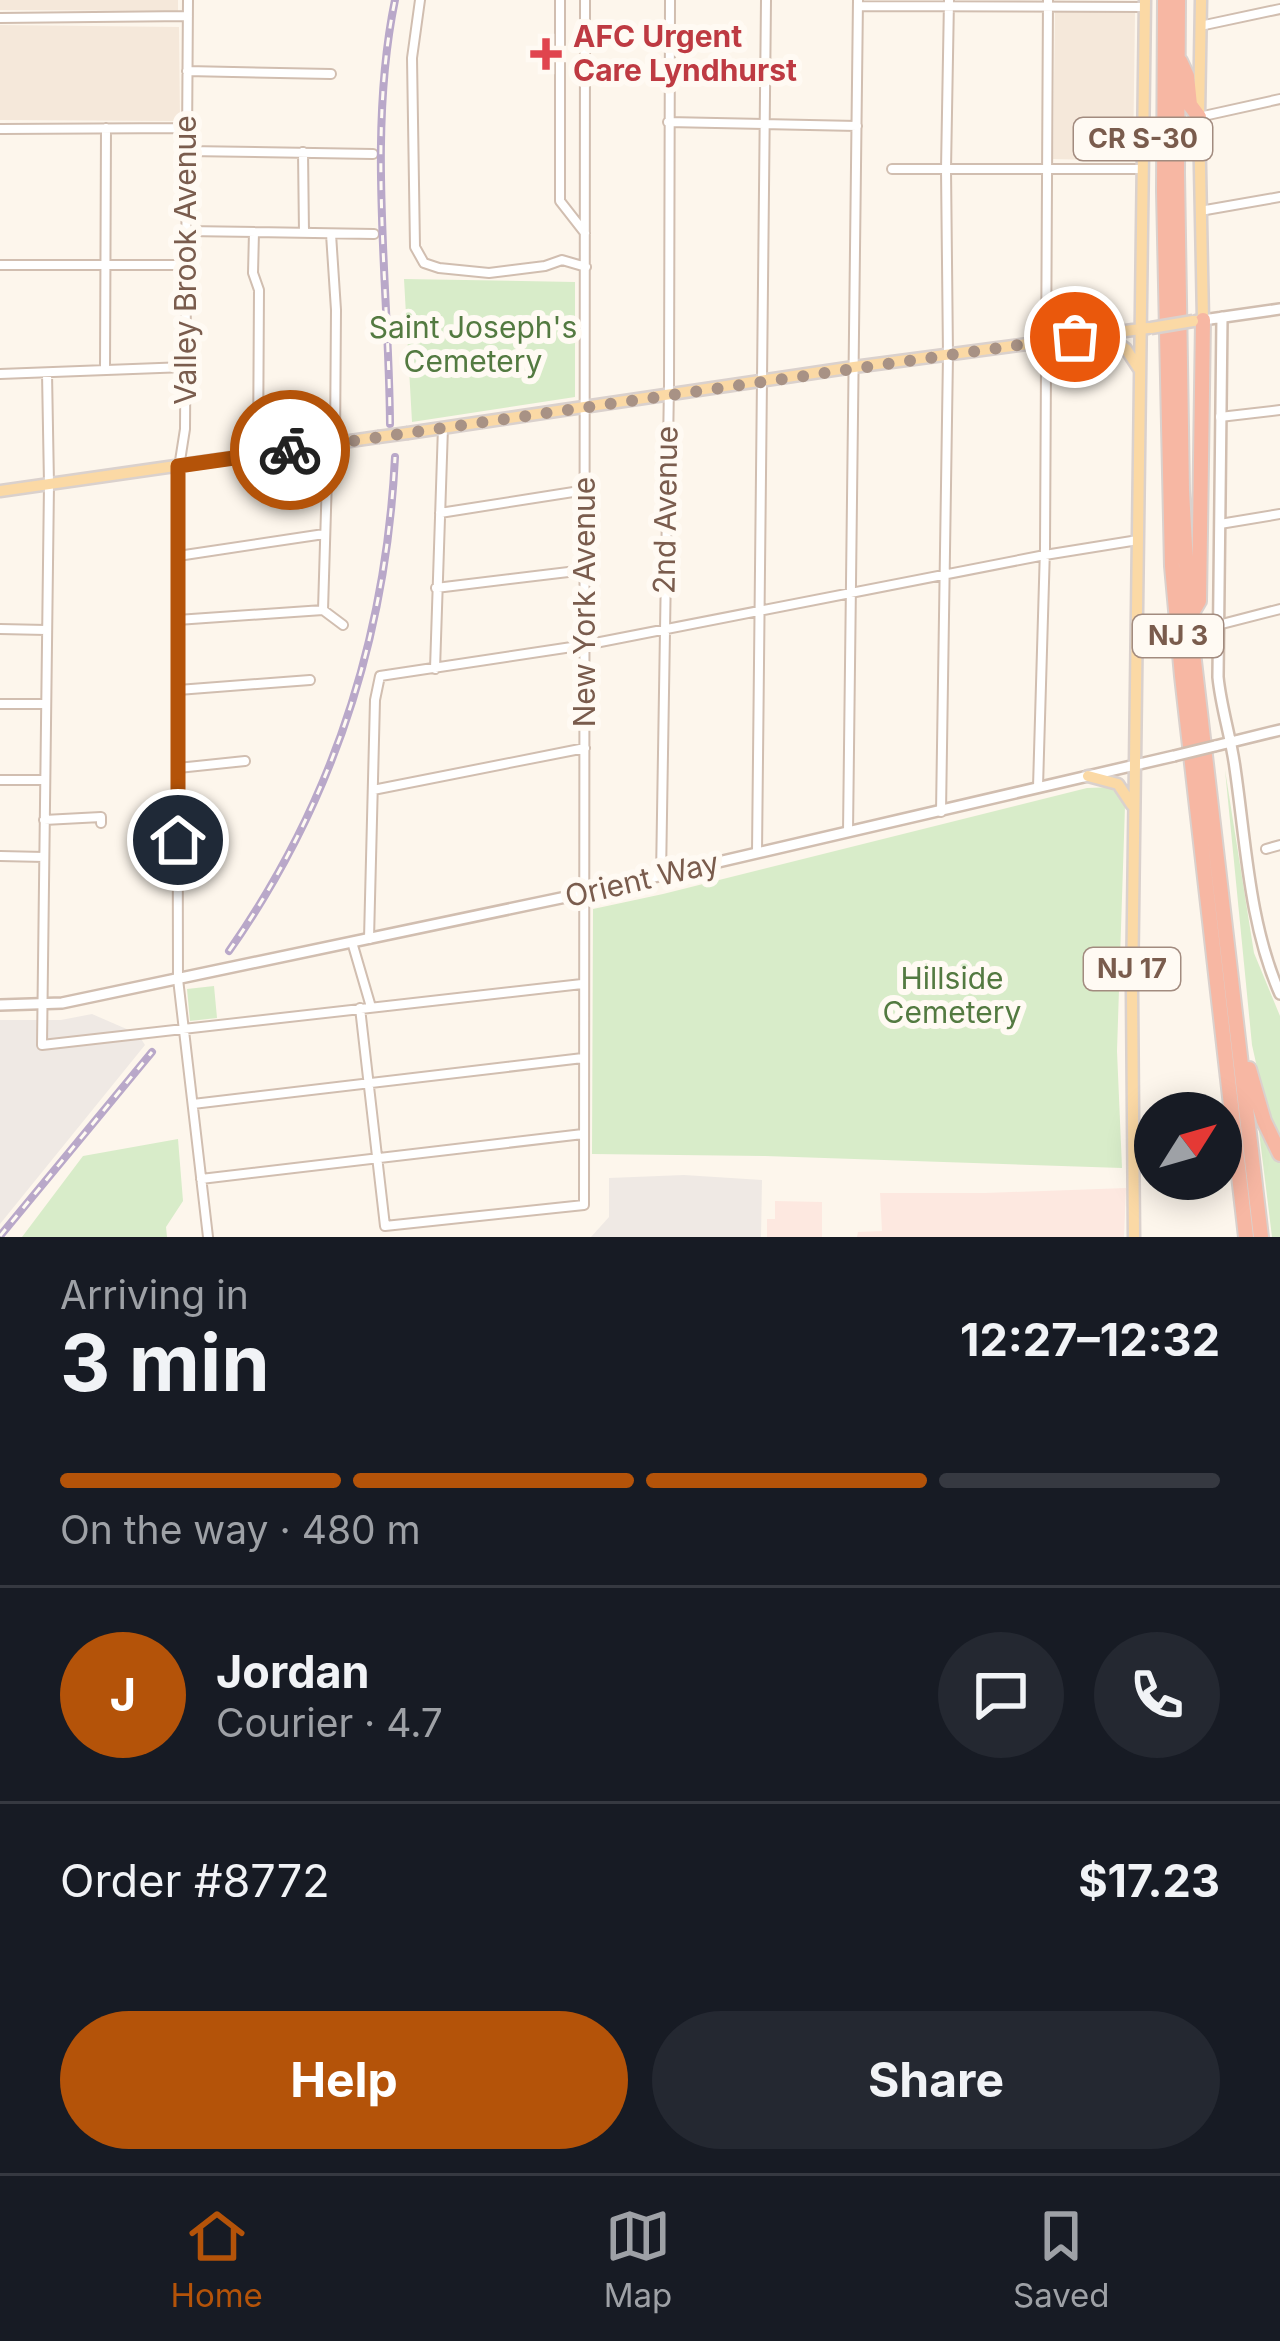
<!DOCTYPE html>
<html lang="en">
<head>
<meta charset="utf-8">
<style>
	body { margin:0; font-family:Inter,sans-serif; background:#242831; color:#f1f3f6; height:100vh; display:flex; flex-direction:column; font-size:45px; white-space:nowrap }
	* { box-sizing:border-box; margin:0 }
	p { font-size:39px; color:#9ea1a6 }
	.icon { flex:none; width:66px; height:66px; fill:none; stroke:currentColor; stroke-width:2; stroke-linecap:round; stroke-linejoin:round }
	.map { position:relative; height:1237px; overflow:hidden }
	.drawer { display:flex; flex-direction:column; background:#171b24; flex:1 }
	.drawer>* { flex:none }
	.needle { width:78px; rotate:53deg }
	.tools { position:absolute; left:1134px; top:1092px; display:grid; gap:24px }
	.tools a { display:grid; place-items:center; width:108px; height:108px; border-radius:50%; background:#171b24; box-shadow:0 6px 30px #0003; font-size:60px }
	.pin { position:absolute; display:grid; place-items:center; width:102px; height:102px; color:#fff; margin:-51px; border:6px solid #fff; border-radius:50%; box-shadow:0 3px 12px #0007 }
	.courier { position:absolute; display:grid; place-items:center; width:120px; height:120px; margin:-60px; border:9px solid #b45309; border-radius:50%; background:#fff; color:#222; box-shadow:0 3px 15px #0007 }
	.overview em { font-style:normal; font-weight:700 }
	.overview div { display:flex; flex-direction:column-reverse }
	.overview { display:flex; align-items:center; justify-content:space-between; height:204px; padding:0 60px }
	h1 { font-size:78px; font-weight:700; line-height:90px }
	.bar { display:grid; grid-template-columns:repeat(4,1fr); gap:18px 12px; align-content:center; height:144px; padding:0 60px }
	.bar i { height:15px; border-radius:9px; background:#363941 }
	.bar .current { background:#b45309 }
	.bar p { grid-column:span 4 }
	.line { display:flex; align-items:center; gap:30px; padding:0 60px; border-top:3px solid #363941 }
	.line div { flex:1 }
	.round { display:grid; place-items:center; flex:none; width:126px; height:126px; border-radius:63px; background:#242831 }
	.primary-button { display:flex; gap:24px; margin-top:auto; padding:24px 60px }
	.primary-button a { flex:1; height:138px; border-radius:72px; background:#b45309; color:#fff; font-size:48px; font-weight:700; line-height:138px; text-align:center }
	.primary-button a+a { background:#242831; color:#f1f3f6 }
	.tabs { display:flex; justify-content:space-around; align-items:center; height:168px; border-top:3px solid #363941; background:#171b24; font-size:33px; color:#9ea1a6 }
	.tabs a { display:grid; justify-items:center; gap:6px }
	.tabs .current { color:#b45309 }
	.map>svg:first-child { display:block }
</style>
</head>
<body>
<div class="map">
<svg width="1280" height="1237" viewBox="0 0 1280 1237">
	<rect width="100%" height="100%" fill="#fdf6ec"/>
	<path fill="#f5e8da" d="M0,0H178V11L0,10Z
		M1055,11L1135,13L1133,161L1053,159Z
		M0,25L179,27L180,121L0,120Z"/>
	<path fill="#fde8e0" d="M1126,1188L1124,1237H857L858,1232L882,1231L880,1193H985Z
		M775,1201L822,1202V1237H767V1219H775Z"/>
	<path fill="#efe9e4" d="M92,1014L138,1034L145,1045L0,1224V1020H61Z
		M684,1175L762,1180L761,1237H591L609,1217V1178Z"/>
	<path fill="#d8ecc9" d="M404,279L575,282V397L412,422Z
		M1225,770L1254,953L1280,1016V1145L1260,1099L1262,1090L1252,1045Z
		M1113,787L1125,806L1117,1051L1122,1168L765,1156L592,1154L593,909L663,894L1087,788Z
		M214,986L217,1018L190,1021L187,989Z
		M1257,1115L1280,1160V1237H1272Z
		M178,1139L183,1201L166,1227L167,1237H22L83,1156Z"/>
	<g fill="none" stroke-linecap="round" stroke-linejoin="round">
		<defs>
			<path id="minor" d="M188,0L185,429L177,480L178,979L208,1237
				M420,0L412,58L415,247L424,263L439,268L489,273L545,266L562,260L586,267
				M560,0V201L585,233
				M859,6L1145,7
				M0,18L188,16
				M1200,26L1280,9
				M187,71L331,74
				M1199,117L1280,99
				M668,122L857,126
				M0,129L187,128
				M187,151L373,154
				M303,152L304,233
				M892,169H1143
				M1200,211L1280,197
				M186,231L374,234
				M254,232L253,273L259,290L258,454
				M331,234L336,310L335,443
				M0,265H186
				M105,370L106,128
				M47,373L49,484L42,1045L582,984
				M0,374L186,367
				M1220,417L1280,410
				M440,513L586,490
				M1220,524L1280,514
				M178,556L324,534
				M436,588L585,570
				M323,610L328,444
				M177,620L323,610L343,625
				M1218,625L1280,609
				M0,629L46,630
				M435,669L443,427
				M178,690L310,680
				M0,704H46
				M178,768L245,761
				M0,780H45
				M1038,787L1045,548L1048,0
				M373,790L585,748
				M941,812L948,355L946,169L949,0
				M44,820L101,817V823
				M848,832L858,0
				M1266,849L1280,845
				M757,853L766,0
				M0,856L44,857
				M661,876L669,385L670,0
				M369,939L375,700L380,676L585,645L1045,555L1138,540
				M352,942L371,1007
				M360,1008L385,1226L584,1205L585,0
				M193,1104L583,1058
				M201,1179L583,1134"/>
			<path id="tertiary" d="M1222,317L1218,677C1221,708 1231,737 1235,768C1246,843 1249,924 1280,994
				M1203,320L1280,309
				M1215,746L1280,730
				M0,1005L62,1003L585,893L1174,756"/>
			<path id="primary" d="M1196,321L1203,320L1199,117L1201,0
				M1103,333L1126,349L1139,369
				M408,433L854,367L1148,328
				M0,491L378,437
				M1088,776L1118,784L1132,805
				M1134,1237L1132,992L1145,0"/>
			<path id="motorway" d="M1165,0L1164,191L1172,566L1182,676L1246,1237
				M1178,0L1177,173L1182,491L1189,618L1261,1237
				M1180,61L1187,76L1190,105L1199,117
				M1189,618L1199,601L1203,320
				M1249,1069L1264,1121L1280,1154"/>
		</defs>
		<use href="#minor" stroke="#d1beb0" stroke-width="12"/>
		<use href="#tertiary" stroke="#d1beb0" stroke-width="14"/>
		<use href="#primary" stroke="#dad1cd" stroke-width="15"/>
		<use href="#motorway" stroke="#dad1cd" stroke-width="18"/>
		<use href="#minor" stroke="#fff" stroke-width="8"/>
		<use href="#tertiary" stroke="#fff" stroke-width="9"/>
		<use href="#primary" stroke="#fbd9a5" stroke-width="10"/>
		<use href="#motorway" stroke="#f7b7a3" stroke-width="14"/>
		<defs>
			<path id="rail" d="M390,424C389,285 367,136 395,0
				M229,951C332,804 386,637 395,457
				M0,1236L152,1052"/>
		</defs>
		<use href="#rail" stroke="#b9a8c9" stroke-width="8"/>
		<use href="#rail" stroke="#fffaf3" stroke-width="3" stroke-dasharray="9" stroke-linecap="butt"/>
		<defs>
			<path id="tertiary-bridge" d="M1174,756L1215,746"/>
			<path id="primary-bridge" d="M1151,328L1193,321
				M378,437L408,433"/>
		</defs>
		<use href="#tertiary-bridge" stroke="#d1beb0" stroke-width="14" stroke-linecap="butt"/>
		<use href="#primary-bridge" stroke="#dad1cd" stroke-width="15" stroke-linecap="butt"/>
		<use href="#tertiary-bridge" stroke="#fff" stroke-width="9"/>
		<use href="#primary-bridge" stroke="#fbd9a5" stroke-width="10"/>
	</g>
	<g fill="none" stroke-linecap="round" stroke-linejoin="round">
		<path stroke="#a89285" stroke-width="12" stroke-dasharray="0 21.6" d="M290,450L1075,337"/>
		<path stroke="#b45309" stroke-width="15" d="M178,840V466L290,450"/>
	</g>
	<path fill="#e0444e" stroke="#fffaf3" stroke-width="4.5" d="M540 36h12v12h12v12h-12v12h-12v-12h-12v-12h12z"/>
	<g text-anchor="middle" stroke-width="12" stroke-linejoin="round" paint-order="stroke">
		<g fill="#fffaf3" stroke="#a28b7f" stroke-width="3">
			<rect x="1074" y="118" width="138" height="42" rx="9"/>
			<rect x="1133" y="615" width="90" height="42" rx="9"/>
			<rect x="1084" y="948" width="96" height="42" rx="9"/>
		</g>
		<g font-size="27" font-weight="bold" fill="#7a5c4d">
			<text x="1143" y="148">CR S-30</text>
			<text x="1178" y="645">NJ 3</text>
			<text x="1132" y="978">NJ 17</text>
		</g>
		<g font-size="30" font-weight="bold" fill="#be3a42" stroke="#fffaf3" text-anchor="start">
			<text x="573" y="47">AFC Urgent<tspan x="573" dy="34">Care Lyndhurst</tspan></text>
		</g>
		<g font-size="30" fill="#7a5c4d" stroke="#fffaf3">
			<text transform="translate(186 260) rotate(-90)" y="10">Valley Brook Avenue</text>
			<text transform="translate(666 510) rotate(-89)" y="10">2nd Avenue</text>
			<text transform="translate(585 602) rotate(-90)" y="10">New York Avenue</text>
			<text transform="translate(642 880) rotate(-13)" y="10">Orient Way</text>
		</g>
		<g font-size="30" fill="#537a41" stroke="#fffaf3">
			<text x="473" y="338">Saint Joseph's<tspan x="473" dy="34">Cemetery</tspan></text>
			<text x="952" y="989">Hillside<tspan x="952" dy="34">Cemetery</tspan></text>
		</g>
	</g>
</svg>
<div class="tools">
<a><svg class="needle" viewBox="-14 -14 28 28"><path d="M0-13l5 13h-10z" fill="#e53935"/><path d="M0 13l5-13h-10z" fill="#9ea1a6"/></svg></a>
</div>
<div class="pin" style="left:1075px;top:337px;background:#ea580c"><svg class="icon" aria-label="bag" viewBox="0 0 24 24"><path d="M5 8h14l-1 12H6zM9 8a3 3 0 0 1 6 0"/></svg></div>
<div class="pin" style="left:178px;top:840px;background:#1f2937"><svg class="icon" aria-label="home" viewBox="0 0 24 24"><path d="M3 11l9-7 9 7M6 9v11h12V9"/></svg></div>
<div class="courier" style="left:290px;top:450px"><svg class="icon" aria-label="bike" viewBox="0 0 24 24"><circle cx="6" cy="16" r="4"/><circle cx="18" cy="16" r="4"/><path d="M6 16l4-8h5l3 8M10 8l3 8H6M13 5h3"/></svg></div>
</div>
<section class="drawer">
<div class="overview"><div><h1>3 min</h1><p>Arriving in</p></div><em>12:27–12:32</em></div>
<div class="bar"><i class="current"></i><i class="current"></i><i class="current"></i><i></i><p>On the way · 480 m</p></div>
<div class="line" style="height:216px"><b class="round" style="background:#b45309;color:#fff">J</b><div><b>Jordan</b><p>Courier · 4.7</p></div><a class="round"><svg class="icon" aria-label="chat" viewBox="0 0 24 24"><path d="M4 5h16v11H9l-5 4z"/></svg></a><a class="round"><svg class="icon" aria-label="phone" viewBox="0 0 24 24"><path d="M5 4h4l2 5-3 2q2 4 5 5l2-3 5 2v4C11 20 4 13 5 4z"/></svg></a></div>
<div class="line" style="height:156px"><div>Order #8772</div><b>$17.23</b></div>
<div class="primary-button"><a>Help</a><a>Share</a></div>
</section>
<nav class="tabs">
<a class="current"><svg class="icon" aria-label="home" viewBox="0 0 24 24"><path d="M3 11l9-7 9 7M6 9v11h12V9"/></svg>Home</a>
<a><svg class="icon" aria-label="map" viewBox="0 0 24 24"><path d="M3 6l6-2 6 2 6-2v14l-6 2-6-2-6 2zM9 4v14M15 6v14"/></svg>Map</a>
<a><svg class="icon" aria-label="saved" viewBox="0 0 24 24"><path d="M7 4h10v16l-5-4-5 4z"/></svg>Saved</a>
</nav>
</body>
</html>
